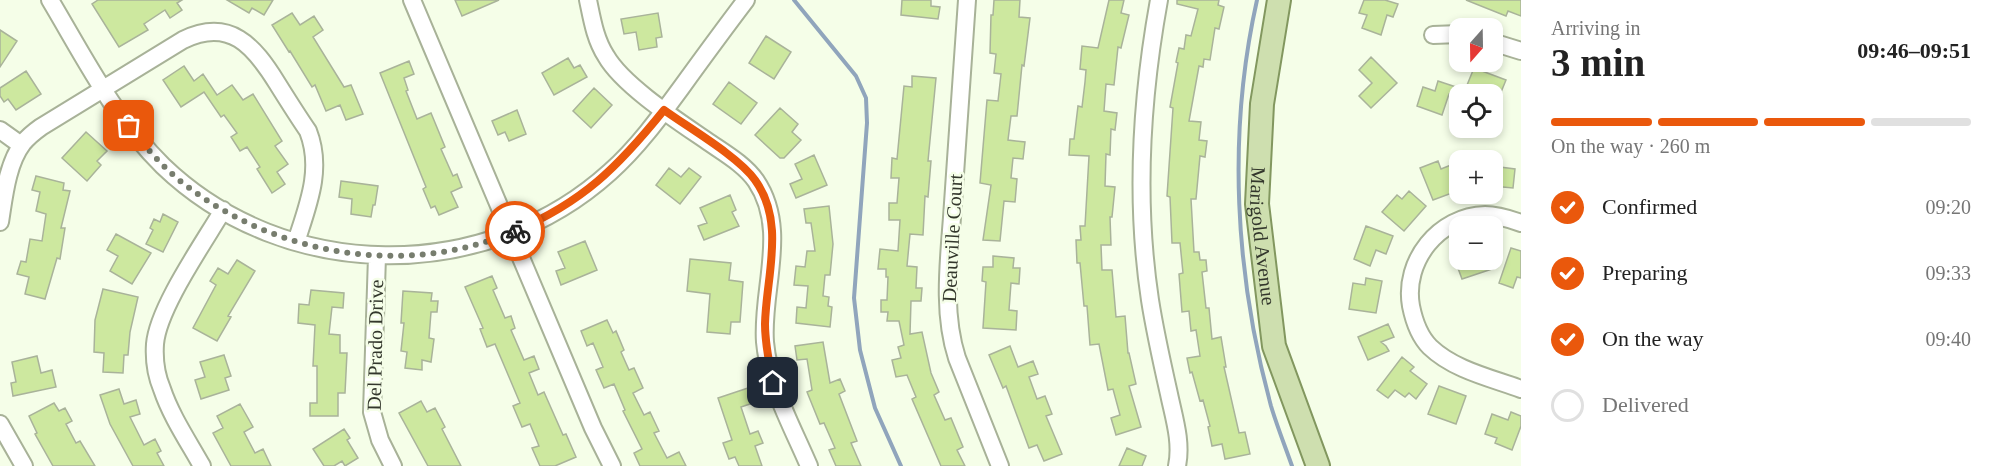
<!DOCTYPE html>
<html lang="en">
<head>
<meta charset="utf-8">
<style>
	body { margin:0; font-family:"Times New Roman",serif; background:#f2f2f2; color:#222; height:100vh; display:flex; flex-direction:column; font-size:22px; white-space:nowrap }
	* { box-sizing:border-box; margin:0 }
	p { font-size:20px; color:#767676 }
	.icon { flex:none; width:33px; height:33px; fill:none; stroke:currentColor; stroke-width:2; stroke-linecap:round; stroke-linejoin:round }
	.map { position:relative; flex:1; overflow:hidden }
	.panel { display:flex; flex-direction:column; background:#fff; width:480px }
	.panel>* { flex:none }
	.needle { width:39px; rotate:200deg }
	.buttons { position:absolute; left:1449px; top:18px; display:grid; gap:12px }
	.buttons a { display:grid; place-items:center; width:54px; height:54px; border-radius:12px; background:#fff; box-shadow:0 3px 9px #0003; font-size:30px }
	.pin { position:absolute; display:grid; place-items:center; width:51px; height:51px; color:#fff; margin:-26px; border-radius:12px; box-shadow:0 3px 9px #0006 }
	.courier { position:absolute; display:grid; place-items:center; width:60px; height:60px; margin:-30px; border:4px solid #ea580c; border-radius:50%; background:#fff; color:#222; box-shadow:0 2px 8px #0007 }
	.summary em { font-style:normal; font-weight:700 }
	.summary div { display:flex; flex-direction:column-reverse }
	.summary { display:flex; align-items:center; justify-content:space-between; height:102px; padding:0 30px }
	h1 { font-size:39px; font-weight:700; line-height:45px }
	.bar { display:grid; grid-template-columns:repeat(4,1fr); gap:9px 6px; align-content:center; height:72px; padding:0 30px }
	.bar i { height:8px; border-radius:4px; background:#e0e0e0 }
	.bar .selected { background:#ea580c }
	.bar p { grid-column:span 4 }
	ol { padding:0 30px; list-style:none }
	li { display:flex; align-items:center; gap:18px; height:66px }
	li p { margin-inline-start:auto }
	li .icon { padding:6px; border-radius:50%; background:#ea580c; color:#fff; stroke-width:4 }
	li:last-child { color:#767676 }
	li i { width:33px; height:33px; border:3px solid #e0e0e0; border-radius:50% }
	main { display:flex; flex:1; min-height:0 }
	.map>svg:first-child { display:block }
</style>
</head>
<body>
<main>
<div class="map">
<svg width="1521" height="466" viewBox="0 0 1521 466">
	<rect width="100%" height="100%" fill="#f5fee8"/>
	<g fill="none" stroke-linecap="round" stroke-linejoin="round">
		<path stroke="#90a5bc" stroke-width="4" d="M794,0L856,76L866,98L867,123L854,298L860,350L875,408L901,466
			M1257,0C1227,134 1235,274 1271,406C1277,426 1285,446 1292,466"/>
	</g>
	<path fill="#cde89f" stroke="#a9b39a" stroke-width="1.5" d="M98,0H182L177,3L182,10L170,18L165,10L144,24L148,30L119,47L92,4Z
		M227,0H273L264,15L252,8L249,13Z
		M455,0H499L462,16Z
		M902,0H931V6L940,7L938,19L901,15Z
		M994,0H1020L1019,17L1030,18L1024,66L1022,65L1017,116H1011L1008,140L1025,142L1023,159L1013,158L1011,178L1017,179L1015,202L1004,201L1000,241L983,240L991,185L980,183L987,100L998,101L1001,74L994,73L996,54L990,53L991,15H993Z
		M1109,0H1124L1121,13L1129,15L1121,48L1118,47L1114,85L1106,84L1104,111L1117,113L1115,130L1111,129L1110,155L1106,154L1105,186L1115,187L1112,217H1110L1111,245H1101L1102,270H1112L1116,317L1125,316L1128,353H1129L1136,384L1129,386L1141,427L1116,435L1111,418L1120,415L1113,389L1108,390L1099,344L1090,345L1087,306H1084L1080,263H1077L1076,240H1081L1080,226H1085L1089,156L1069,155L1070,139H1074L1078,106L1082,107L1085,82L1086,70L1080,69L1082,46L1098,48Z
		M1177,0H1219L1218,5L1224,7L1219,29L1215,28L1210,60L1204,59L1203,67L1199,66L1189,121L1201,122L1199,140L1207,141L1205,157L1200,156L1196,199H1191L1194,252H1199L1200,260H1206L1207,271L1202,272L1206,308H1209L1212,339L1221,337L1226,367H1224L1239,433L1245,432L1250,454L1225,459L1222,444L1212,446L1208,427L1210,426L1203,400L1200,401L1192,372L1190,373L1187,358L1200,356L1196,330L1191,331L1189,311L1182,312L1179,274L1183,273L1180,243H1172L1170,197L1167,196L1173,108L1170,107L1178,63L1176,62L1179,48L1184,49L1186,35L1191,36L1198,9L1177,4Z
		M1364,0H1385L1398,4L1393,17L1387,15L1381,35L1362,28L1367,15L1359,13Z
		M1466,0H1521V16L1508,11L1506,16Z
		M292,13L300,25L314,16L323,30L313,37L344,87L351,85L363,114L346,120L340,105L326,111L315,85L312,87L290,51L289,52L272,25Z
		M658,13L662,37L656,38L657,47L639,50L636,32L624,34L621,19Z
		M0,30L17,41L0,67Z
		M766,36L791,52L774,79L749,63Z
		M1371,57L1397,83L1371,108L1359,96L1372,83L1359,70Z
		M568,58L574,68L580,65L587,77L554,95L542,73Z
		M409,61L414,74L404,78L408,90L406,91L417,119L431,113L445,147L441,149L453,176L457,174L462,187L451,192L458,207L439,215L435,206L431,208L423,189L426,187L380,73Z
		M184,66L194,81L203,74L217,95L232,85L243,100L253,94L282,141L275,146L288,164L277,172L285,184L272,193L257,169L260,167L247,147L240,151L231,137L237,133L224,115L221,117L204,92L181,107L163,80Z
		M1474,68L1506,80L1499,97L1483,91L1482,94H1449L1442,115L1417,106L1423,87L1435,91L1438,81L1465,90Z
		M26,71L41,94L16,110L8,99L4,102L0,96V88Z
		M912,76L936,78L928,161H931L928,197L925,196L923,235L910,234L907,266L917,267L916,288H922L921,301H911L910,334L922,332L931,373L939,392L934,395L945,420L951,418L963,447L957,450L965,466H941L912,399L916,397L907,375L896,377L892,360L901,358L898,347L904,345L899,321H887L888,312H881V300H887L888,277H886V269H878L880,249L898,251L900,220H889V203H897L899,178H891L892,158L897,159L904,86L912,87Z
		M729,82L757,103L741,124L713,104Z
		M594,88L612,105L591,128L573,111Z
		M780,108L798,124L792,132L801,140L784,158H780L755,135Z
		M517,110L526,134L509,141L505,132L498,135L492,121Z
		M86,132L107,151L97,161L101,165L87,181L62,158Z
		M814,155L827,185L796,198L790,184L802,179L795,164Z
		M1438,161L1441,169L1451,165L1454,171L1460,169V190L1433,200L1420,168Z
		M1492,166L1515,169L1513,188L1492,186Z
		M669,168L681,177L689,168L701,177L680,204L656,185Z
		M36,176L64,183L63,190L70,191L61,228H65L60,259L57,258L45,299L25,294L29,277L17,274L21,261L26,262L30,239L42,241L46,214L36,211L40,192L32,190Z
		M341,181L378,186L375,205H373L371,217L351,214L352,199L339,197Z
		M1409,191L1426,206L1404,231L1382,212L1397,195L1402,199Z
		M730,195L736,210L732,212L739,226L704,240L698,226L707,223L700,208Z
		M829,206L833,244L830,275H825L823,296L829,297L828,306L832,307L830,327L796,323L797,307L806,308L808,286L794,285L796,266L805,267L807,251H815L811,223H806L804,209Z
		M163,214L178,222L163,252L146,244L153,230L150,228L154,219L160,222Z
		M1366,226L1393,236L1386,254L1376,250L1370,266L1354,259Z
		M116,234L151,253L132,284L110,271L118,256L107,250Z
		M585,241L597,270L561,285L556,271L565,268L558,252Z
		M1511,248L1521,251V278L1517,277L1513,288L1499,283Z
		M993,256L1014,258L1013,268H1020L1019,284L1011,283L1009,310L1017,311L1016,330L983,328L986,282L982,281L983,267H993Z
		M690,259L731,263L729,280L743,282L740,322H731L730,334L707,332L710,294L687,291Z
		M237,260L255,271L228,316L231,317L217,341L193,328L216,285L210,281L218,268L228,274Z
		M1455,260H1492L1495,268L1462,279Z
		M492,276L497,288L493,290L505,318L511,316L515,328L511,330L524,360L534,356L539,369L529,373L538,395L544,392L563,435L566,434L576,457L555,466H540L532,448L539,446L530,424L522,427L513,406L520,403L495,344L487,347L480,329L483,328L465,287Z
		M1366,278L1382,281L1376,313L1349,309L1353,283L1365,285Z
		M103,289L138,297L130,332L128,355H124L123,373L103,372L104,353L94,352L95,320Z
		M311,290L344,293L343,308L332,307L329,334L340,335V353H347L345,393H338V416H310V403H317V366H313L315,325L298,323L299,304L309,305Z
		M403,291L432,293L431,301H438L437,312H431L429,338L434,339L431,362L422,360V370L405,368L407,352L401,351L404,323H401Z
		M607,320L613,333L616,331L624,350L621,352L629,370L634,368L643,388L633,393L644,415L650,412L659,431L654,433L667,458L679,452L686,466H640L634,453L642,449L623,411L625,410L614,384L604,388L596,370L603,367L593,343L587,346L581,331Z
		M1388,324L1394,337L1381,342L1386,346L1389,351L1368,360L1358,337Z
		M823,342L830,383L840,379L845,391L839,394L857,441L851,443L861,466H836L829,450L835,448L824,423L820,424L807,392L812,390L807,359L797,360L795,346Z
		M1010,346L1018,367L1033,361L1038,374L1029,377L1037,399L1045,396L1052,414L1046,416L1062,454L1044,461L1037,445L1029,448L1006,386L1003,388L989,355Z
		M224,355L231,376L225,378L229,390L201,399L195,380L205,377L200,362Z
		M37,356L41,373L52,370L56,387L13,396L11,383L16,382L12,362Z
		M1402,357L1414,367L1410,371L1427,384L1416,399L1409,393L1405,397L1395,390L1388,398L1377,390Z
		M1439,386L1466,396L1456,424L1428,414Z
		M748,388L753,403L741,407L750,434L758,431L763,443L755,446L762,466H739L735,457L729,459L723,443L732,440L718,398Z
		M119,389L124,404L136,400L140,414L130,417L144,445L155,439L161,451L157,453L164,466H133L110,424L100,395Z
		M421,401L427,412L435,408L445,427L442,429L461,466H428L399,413Z
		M54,403L59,411L65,408L72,421L66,424L76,443L80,441L95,466H53L35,434L37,433L29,416Z
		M240,404L253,427L244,432L255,453L263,449L271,466H231L213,433L223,428L217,416Z
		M1511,412L1521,416V426L1512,450L1495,443L1497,438L1485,434L1492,414L1508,420Z
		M344,429L350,438L347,440L358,458L345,466L342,461L334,466H324L313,449Z
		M1127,448L1146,456L1142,466H1119Z"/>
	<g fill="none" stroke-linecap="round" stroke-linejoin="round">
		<defs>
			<path id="minor" d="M50,0C84,57 115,119 163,166C285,283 485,285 610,172C637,148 659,118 681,88C702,59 724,29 746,0
				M412,0L593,428L612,466
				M588,0C592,19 595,39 606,56C623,86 681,123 710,143C726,154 745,165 756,181C789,230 761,289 765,342C769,386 792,426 809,466
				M967,0C962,68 958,135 953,203C950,253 941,309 957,358L1000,466
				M1159,0C1141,99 1135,201 1150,300C1155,332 1162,363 1169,394C1174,418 1182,442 1177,466
				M1433,35L1460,34
				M1492,42L1521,51
				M0,130L21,145
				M0,222C4,197 7,164 23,143C28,137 34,132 41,127L183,40C230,17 254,46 277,83C287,99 297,115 308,131C323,169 308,205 296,242
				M1521,223C1510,219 1497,215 1485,215C1439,216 1403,261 1411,306C1414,321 1419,336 1430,347C1454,370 1491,378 1521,389
				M377,256L372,412L380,440L393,466
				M0,424L24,466
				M202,466C188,441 171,416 162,389C156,375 154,359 155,344C158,308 203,244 223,210"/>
			<g id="major">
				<path id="s1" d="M1279,0L1262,104L1257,204L1274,346L1318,466"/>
			</g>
		</defs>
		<use href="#minor" stroke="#a8b298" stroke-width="20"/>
		<use href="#major" stroke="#82975f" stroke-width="26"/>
		<use href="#minor" stroke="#fff" stroke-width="16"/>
		<use href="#major" stroke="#cedfaf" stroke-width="22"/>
	</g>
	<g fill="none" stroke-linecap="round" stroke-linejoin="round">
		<path stroke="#777d6e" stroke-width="6" stroke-dasharray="0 10.8" d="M129,126C144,145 160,164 179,180C272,255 404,279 515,231"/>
		<path stroke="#ea580c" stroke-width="8" d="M515,231C583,202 618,167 664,110C689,128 739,157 755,180C786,223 766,277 765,324C765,344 769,363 773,383"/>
	</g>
	<g text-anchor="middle" stroke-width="5" stroke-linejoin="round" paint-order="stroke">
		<g font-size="20" fill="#33372c" stroke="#f5fee8">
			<text dy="7" stroke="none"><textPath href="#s1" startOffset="238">Marigold Avenue</textPath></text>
			<text transform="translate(952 238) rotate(-87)" y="7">Deauville Court</text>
			<text transform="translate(375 345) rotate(-89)" y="7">Del Prado Drive</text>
		</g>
	</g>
</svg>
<div class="buttons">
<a><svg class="needle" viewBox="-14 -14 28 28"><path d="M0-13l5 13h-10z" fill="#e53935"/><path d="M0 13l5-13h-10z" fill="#767676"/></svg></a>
<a><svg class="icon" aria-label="locate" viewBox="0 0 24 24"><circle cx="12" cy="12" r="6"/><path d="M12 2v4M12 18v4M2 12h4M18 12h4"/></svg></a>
<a>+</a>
<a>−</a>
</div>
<div class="pin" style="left:129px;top:126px;background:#ea580c"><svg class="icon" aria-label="bag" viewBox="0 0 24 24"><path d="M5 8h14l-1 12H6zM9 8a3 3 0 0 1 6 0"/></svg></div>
<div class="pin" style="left:773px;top:383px;background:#1f2937"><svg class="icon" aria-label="home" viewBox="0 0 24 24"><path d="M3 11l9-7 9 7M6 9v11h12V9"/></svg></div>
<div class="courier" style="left:515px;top:231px"><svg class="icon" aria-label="bike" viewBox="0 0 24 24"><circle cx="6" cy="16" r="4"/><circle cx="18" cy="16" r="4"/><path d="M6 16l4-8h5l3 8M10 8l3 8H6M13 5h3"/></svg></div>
</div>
<section class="panel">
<div class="summary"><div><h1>3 min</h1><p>Arriving in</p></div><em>09:46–09:51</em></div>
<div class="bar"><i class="selected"></i><i class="selected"></i><i class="selected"></i><i></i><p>On the way · 260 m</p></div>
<ol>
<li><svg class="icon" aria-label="check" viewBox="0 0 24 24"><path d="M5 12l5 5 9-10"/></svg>Confirmed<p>09:20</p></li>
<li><svg class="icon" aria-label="check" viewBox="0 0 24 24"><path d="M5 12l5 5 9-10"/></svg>Preparing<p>09:33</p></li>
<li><svg class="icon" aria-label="check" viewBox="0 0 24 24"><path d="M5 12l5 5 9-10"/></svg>On the way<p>09:40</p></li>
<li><i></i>Delivered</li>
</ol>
</section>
</main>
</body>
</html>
